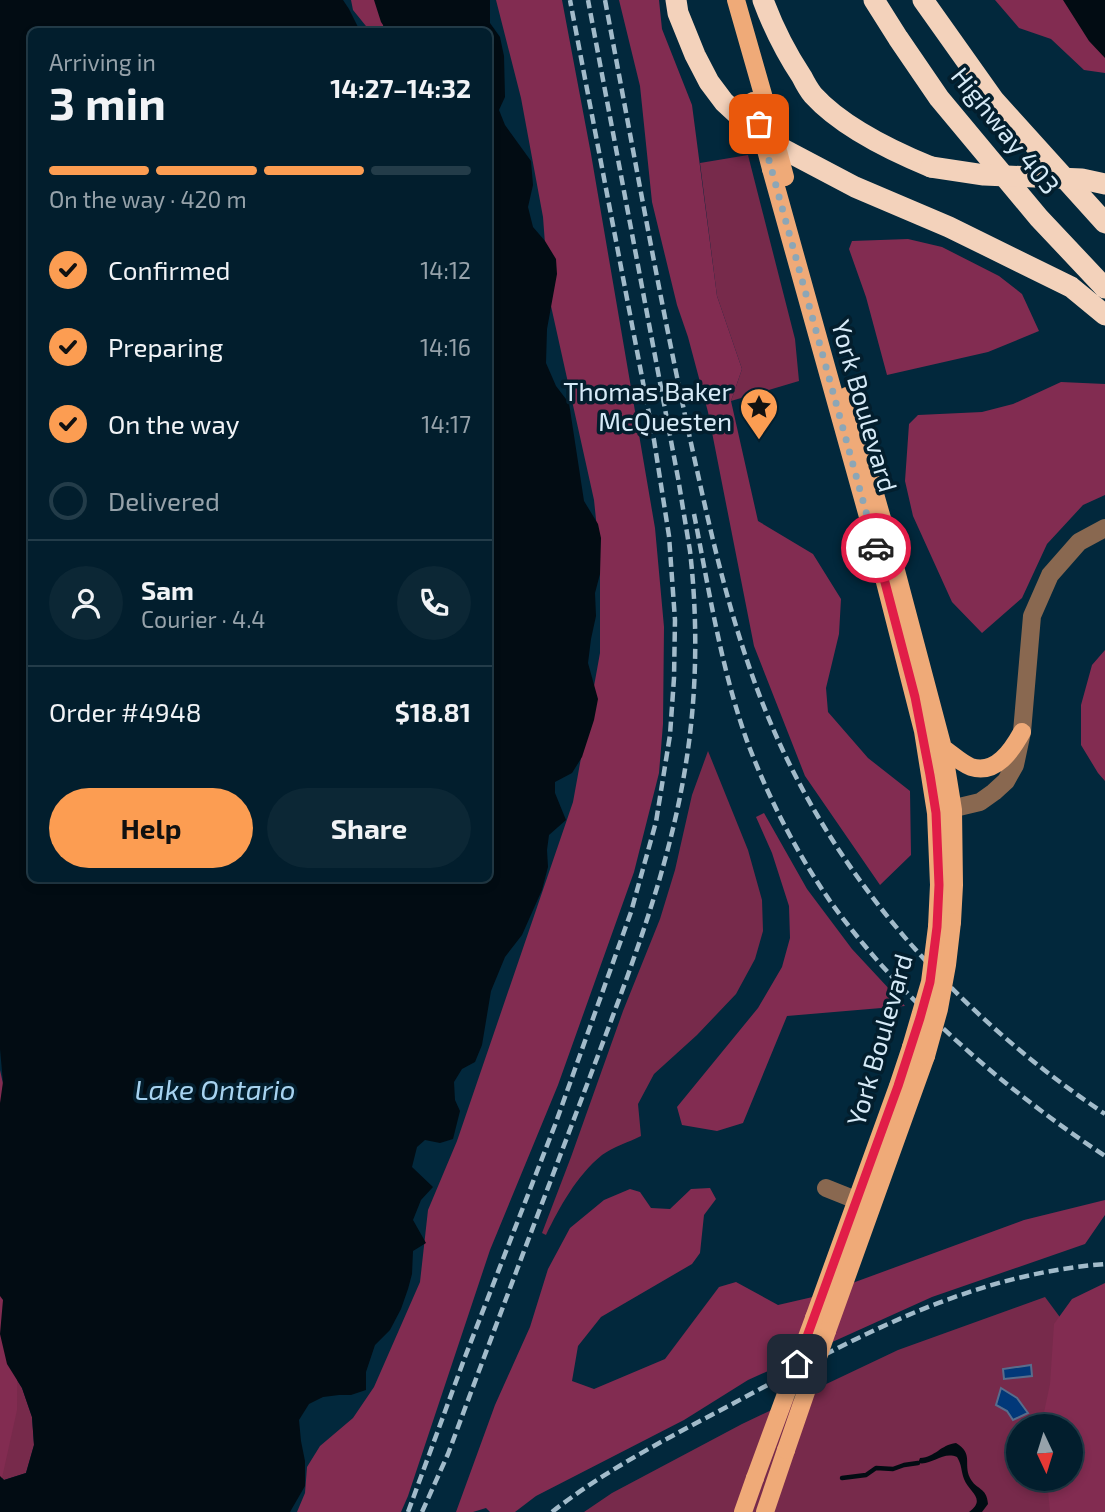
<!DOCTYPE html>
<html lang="en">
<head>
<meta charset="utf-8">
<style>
	body { margin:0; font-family:"Exo 2",sans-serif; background:#0c2735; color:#f1f3f6; height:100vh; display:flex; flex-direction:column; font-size:26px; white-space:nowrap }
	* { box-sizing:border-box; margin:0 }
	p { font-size:23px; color:#96a2aa }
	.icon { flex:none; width:38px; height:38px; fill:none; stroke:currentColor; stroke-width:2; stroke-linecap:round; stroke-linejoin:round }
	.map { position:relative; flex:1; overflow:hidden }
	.sheet { position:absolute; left:28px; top:28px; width:464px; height:854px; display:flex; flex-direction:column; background:#021e2d; border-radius:10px; box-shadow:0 4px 10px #0003,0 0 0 2px #233c49 }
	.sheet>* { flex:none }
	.needle { width:46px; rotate:176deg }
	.buttons { position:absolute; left:1006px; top:1414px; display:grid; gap:14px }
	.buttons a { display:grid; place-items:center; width:77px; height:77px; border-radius:50%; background:#021e2d; box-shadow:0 4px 10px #0003,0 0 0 2px #233c49; font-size:35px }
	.pin { position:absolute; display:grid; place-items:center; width:60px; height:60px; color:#fff; margin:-30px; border-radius:14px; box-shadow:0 4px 10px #0006 }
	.courier { position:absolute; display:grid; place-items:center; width:70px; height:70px; margin:-35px; border:5px solid #e11d48; border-radius:50%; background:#fff; color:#222; box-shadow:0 2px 9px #0007 }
	.overview em { font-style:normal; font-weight:700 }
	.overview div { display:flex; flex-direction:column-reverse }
	.overview { display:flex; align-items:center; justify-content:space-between; height:119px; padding:0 21px }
	h1 { font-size:46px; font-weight:700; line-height:52px }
	.bar { display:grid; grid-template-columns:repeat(4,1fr); gap:10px 7px; align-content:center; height:84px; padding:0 21px }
	.bar i { height:9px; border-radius:5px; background:#233c49 }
	.bar .current { background:#fc9d52 }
	.bar p { grid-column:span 4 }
	.line { display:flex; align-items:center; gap:18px; padding:0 21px; border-top:2px solid #233c49 }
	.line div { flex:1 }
	.round { display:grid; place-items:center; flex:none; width:74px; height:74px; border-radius:37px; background:#0c2735 }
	ol { padding:0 21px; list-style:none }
	li { display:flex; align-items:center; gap:21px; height:77px }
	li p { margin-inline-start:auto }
	li .icon { padding:7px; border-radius:50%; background:#fc9d52; color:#111; stroke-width:4 }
	li:last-child { color:#96a2aa }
	li i { width:38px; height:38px; border:4px solid #233c49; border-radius:50% }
	.primary-button { display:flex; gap:14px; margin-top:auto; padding:14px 21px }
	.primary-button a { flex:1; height:80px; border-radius:42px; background:#fc9d52; color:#111; font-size:28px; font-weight:700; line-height:80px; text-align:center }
	.primary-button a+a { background:#0c2735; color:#f1f3f6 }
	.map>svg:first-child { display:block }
</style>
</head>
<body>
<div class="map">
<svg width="1105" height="1512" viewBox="0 0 1105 1512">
	<rect width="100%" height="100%" fill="#02283c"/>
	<path fill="#772a4b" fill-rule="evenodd" d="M748,155L795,339L799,381L731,401L742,369L717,296L700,163Z
		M708,751L748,850L762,900L763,931L755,959L736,994L697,1035L654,1074L638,1104L641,1136C629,1142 613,1147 602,1155C577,1175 559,1208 546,1235L542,1233L571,1157L623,1011L660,919L675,870L692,795Z
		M1045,1297L1105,1378V1512H584L612,1493L742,1424L898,1350ZM1018,1426H1071V1479H1018Z
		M0,1334L7,1364L22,1388L32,1417L34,1445L26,1473L4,1480L0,1476Z"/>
	<path fill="#822c51" d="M351,0H383V31H370L353,10Z
		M496,0H562L591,154L655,528L664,627L663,724L659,773L634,872L558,1085L490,1250L408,1496L401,1512H297L305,1493L307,1467L320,1446L353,1418L374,1387L420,1282L428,1210L457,1141L573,802L600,653V558L594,500L549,297L543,217L521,98Z
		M619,0H659L662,29L692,105L717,296L742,369L731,401L758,521L813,554L841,599L839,634L826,688L828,712L868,758L910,791L911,855L880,885L805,776L754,646L708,412L688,337L677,305L652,202L640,86Z
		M995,0H1072L1105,43V73L1084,70L1051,39L1019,28Z
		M908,239L942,247L999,276L1022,294L1039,331L988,352L887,375L866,297L849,249L852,241Z
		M1061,382L1105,384V495L1083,505L1047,544L1022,598L982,633L952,602L913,516L905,481L909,424L918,415L982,412L1013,404Z
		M1105,650V781L1098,773L1081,745V705L1092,665Z
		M764,813L807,889L852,949L905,1006L787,1016L743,1123L717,1131L682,1125L677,1107L758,1008L782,967L790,938L789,906L772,853L756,817Z
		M0,1070L15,1138L18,1284L17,1410L0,1487Z
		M710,1188L716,1199L704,1215L700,1253L692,1264L601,1317L578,1346L572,1381L594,1389L665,1359L719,1287L736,1282L778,1305L817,1296L1024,1220L1105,1200V1215L1085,1244L932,1297L748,1380L684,1420L536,1496L515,1512H490L486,1508L473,1512H456L495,1405L530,1327L548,1269L570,1228L604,1200L630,1189L640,1192L651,1208L670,1209L691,1189Z
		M1105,1283V1512H1050L1047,1479H1071V1426H1043V1417L1050,1384L1054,1324L1072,1299Z"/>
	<path fill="#020c13" d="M0,0H343L349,9L360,31L32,32V878H488V32L387,31L381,22L374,0H490V23L500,37L504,56L505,97L499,110L505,125L531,161L533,185L528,207L533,227L545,241L556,259L557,274L547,329L546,363L556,386L569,403L584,501L598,524L601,538L600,574L595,593L596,616L591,639L588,663L598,699L594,720L582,757L572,773L555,782V793L566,820L549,835L547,850L548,867L542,890L522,935L505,957L491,991L482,1045L475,1062L462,1069L454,1082L455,1100L460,1111L453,1139L440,1143L425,1140L417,1147L412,1167L433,1187L421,1200L413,1220L426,1243L413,1251L412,1274L408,1289L401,1309L390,1330L375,1345L366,1372V1390L351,1395H339L323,1397L309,1404L299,1420L301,1441L305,1461V1486L290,1512H0V1476L4,1480L26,1473L34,1445L32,1417L22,1388L7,1364L0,1334L3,1300L0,1296V1103L3,1082L0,1049Z
		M1063,0H1105V58L1089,41Z
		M956,1443C974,1454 963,1463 970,1478C976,1490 987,1487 988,1504L982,1512H969C987,1499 969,1492 964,1479C961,1471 962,1465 957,1457C942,1451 932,1466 918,1463L920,1458C936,1457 940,1445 956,1443Z"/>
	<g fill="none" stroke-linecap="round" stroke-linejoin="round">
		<path stroke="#020c13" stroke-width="4.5" d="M842,1478L866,1475L876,1468L893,1469L904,1465L918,1463"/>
	</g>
	<path fill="#013879" stroke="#586d8c" stroke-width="2" d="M1031,1365L1032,1376L1004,1379L1003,1369Z
		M1001,1388L1017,1398L1028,1413L1013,1420L1007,1411L996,1405Z"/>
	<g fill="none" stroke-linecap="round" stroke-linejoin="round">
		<path stroke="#896850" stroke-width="18" d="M938,812L980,802L994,792L1006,781L1015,765L1022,732L1032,616L1050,575L1079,542L1105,528
			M826,1188L871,1206"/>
		<path stroke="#efaa78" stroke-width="18" d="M736,0L768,112
			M771,169L872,531L923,731L936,813L939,885L937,927
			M847,396L885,529L943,748L953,810L954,885L952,922
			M943,748C952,754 961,763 971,767C996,775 1012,750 1022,732
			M814,1318L898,1086L911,1047
			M827,1331L926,1056
			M743,1512L755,1478
			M765,1512L786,1450"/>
		<path stroke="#f3d2bb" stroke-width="21" d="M676,0L678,13L695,55L709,82L724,102L764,139L855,187L949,227L1071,287L1105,315
			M763,0C773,27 786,53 802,77C805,83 809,90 813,95C842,127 892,151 931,167
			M874,0L898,38L939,98L1039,218L1105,288
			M923,0L994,100L1105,223"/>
		<path stroke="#a2bbca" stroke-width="4.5" stroke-dasharray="10 5" stroke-linecap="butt" d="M605,0C633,148 659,296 691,443C716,557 741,671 795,775C866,913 977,1028 1105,1114
			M694,514C709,590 721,668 747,741C768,797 796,852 830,901C901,1000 1004,1089 1105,1156
			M408,1512L465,1357L555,1125L631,912L656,822L670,735L674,678L675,620L669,536L654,440L570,0
			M422,1512L448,1454C494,1330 541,1206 588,1082C627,978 669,873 686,763C697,694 698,621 690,551C686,527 682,502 678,478L588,0
			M552,1512C608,1468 672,1436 734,1403C855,1338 966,1275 1105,1264"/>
		<path stroke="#efaa78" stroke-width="18" d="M753,101L771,169
			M777,147L785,177
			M911,1047L930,982L937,927
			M926,1056L939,1009L947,965L952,922
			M786,1450L827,1331
			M755,1478L814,1318"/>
		<path stroke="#f3d2bb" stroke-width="21" d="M931,167L984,175L1082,179L1105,184"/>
	</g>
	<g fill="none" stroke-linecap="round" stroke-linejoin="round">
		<path stroke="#8ca6b6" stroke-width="7" stroke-dasharray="0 12.6" d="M759,124L876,548"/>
		<path stroke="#e11d48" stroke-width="9" d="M797,1364L898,1086L920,1018L930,982L937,927L939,885L936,813L930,775L915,697L876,548"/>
	</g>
	<defs>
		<symbol id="sight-pin" viewBox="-11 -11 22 30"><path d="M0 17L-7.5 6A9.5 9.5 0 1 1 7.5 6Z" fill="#fc9d52" stroke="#031e2d"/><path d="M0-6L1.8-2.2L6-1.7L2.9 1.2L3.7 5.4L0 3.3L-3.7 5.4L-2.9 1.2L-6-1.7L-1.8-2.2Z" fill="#111"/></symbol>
	</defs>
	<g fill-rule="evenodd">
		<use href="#sight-pin" x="737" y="385" width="44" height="60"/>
	</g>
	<g text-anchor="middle" stroke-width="7" stroke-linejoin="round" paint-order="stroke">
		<g font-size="26" fill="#d6eaf7" stroke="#031e2d">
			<text transform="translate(1005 131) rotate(51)" y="9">Highway 403</text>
			<text transform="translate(864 406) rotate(74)" y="9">York Boulevard</text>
			<text transform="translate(880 1040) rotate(-74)" y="9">York Boulevard</text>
		</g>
		<g font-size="26" fill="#d6eaf7" stroke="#031e2d" text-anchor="end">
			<text x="732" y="401">Thomas Baker<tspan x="732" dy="30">McQuesten</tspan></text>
		</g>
		<g font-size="28" font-style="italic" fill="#a7d3f0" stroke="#031e2d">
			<text x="215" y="1100">Lake Ontario</text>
		</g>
	</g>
</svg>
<div class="buttons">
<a><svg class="needle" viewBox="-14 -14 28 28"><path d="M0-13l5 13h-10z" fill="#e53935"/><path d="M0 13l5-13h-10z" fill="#96a2aa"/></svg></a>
</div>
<div class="pin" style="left:759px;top:124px;background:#ea580c"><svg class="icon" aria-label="bag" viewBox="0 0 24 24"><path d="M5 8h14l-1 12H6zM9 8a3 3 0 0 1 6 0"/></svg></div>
<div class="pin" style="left:797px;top:1364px;background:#1f2937"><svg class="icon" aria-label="home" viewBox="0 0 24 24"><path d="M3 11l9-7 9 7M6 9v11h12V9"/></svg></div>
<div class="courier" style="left:876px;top:548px"><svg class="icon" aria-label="car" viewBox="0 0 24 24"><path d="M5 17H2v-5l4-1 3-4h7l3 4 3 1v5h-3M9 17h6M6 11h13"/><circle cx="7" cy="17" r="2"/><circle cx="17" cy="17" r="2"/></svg></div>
<section class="sheet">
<div class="overview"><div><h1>3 min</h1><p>Arriving in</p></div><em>14:27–14:32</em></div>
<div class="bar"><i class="current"></i><i class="current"></i><i class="current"></i><i></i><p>On the way · 420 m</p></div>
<ol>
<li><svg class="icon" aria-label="check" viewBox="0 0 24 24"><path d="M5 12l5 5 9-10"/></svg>Confirmed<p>14:12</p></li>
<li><svg class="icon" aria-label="check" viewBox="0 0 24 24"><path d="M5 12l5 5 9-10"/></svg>Preparing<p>14:16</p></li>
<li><svg class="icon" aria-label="check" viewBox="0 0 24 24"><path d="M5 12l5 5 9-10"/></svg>On the way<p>14:17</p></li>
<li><i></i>Delivered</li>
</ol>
<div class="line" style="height:126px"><a class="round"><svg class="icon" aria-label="person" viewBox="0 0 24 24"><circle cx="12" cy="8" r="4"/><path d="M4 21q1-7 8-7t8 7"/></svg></a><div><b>Sam</b><p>Courier · 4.4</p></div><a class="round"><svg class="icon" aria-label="phone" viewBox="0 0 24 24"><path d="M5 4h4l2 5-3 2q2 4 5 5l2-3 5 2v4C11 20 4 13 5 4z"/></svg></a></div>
<div class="line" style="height:91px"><div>Order #4948</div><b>$18.81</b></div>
<div class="primary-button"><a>Help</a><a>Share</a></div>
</section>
</div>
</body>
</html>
